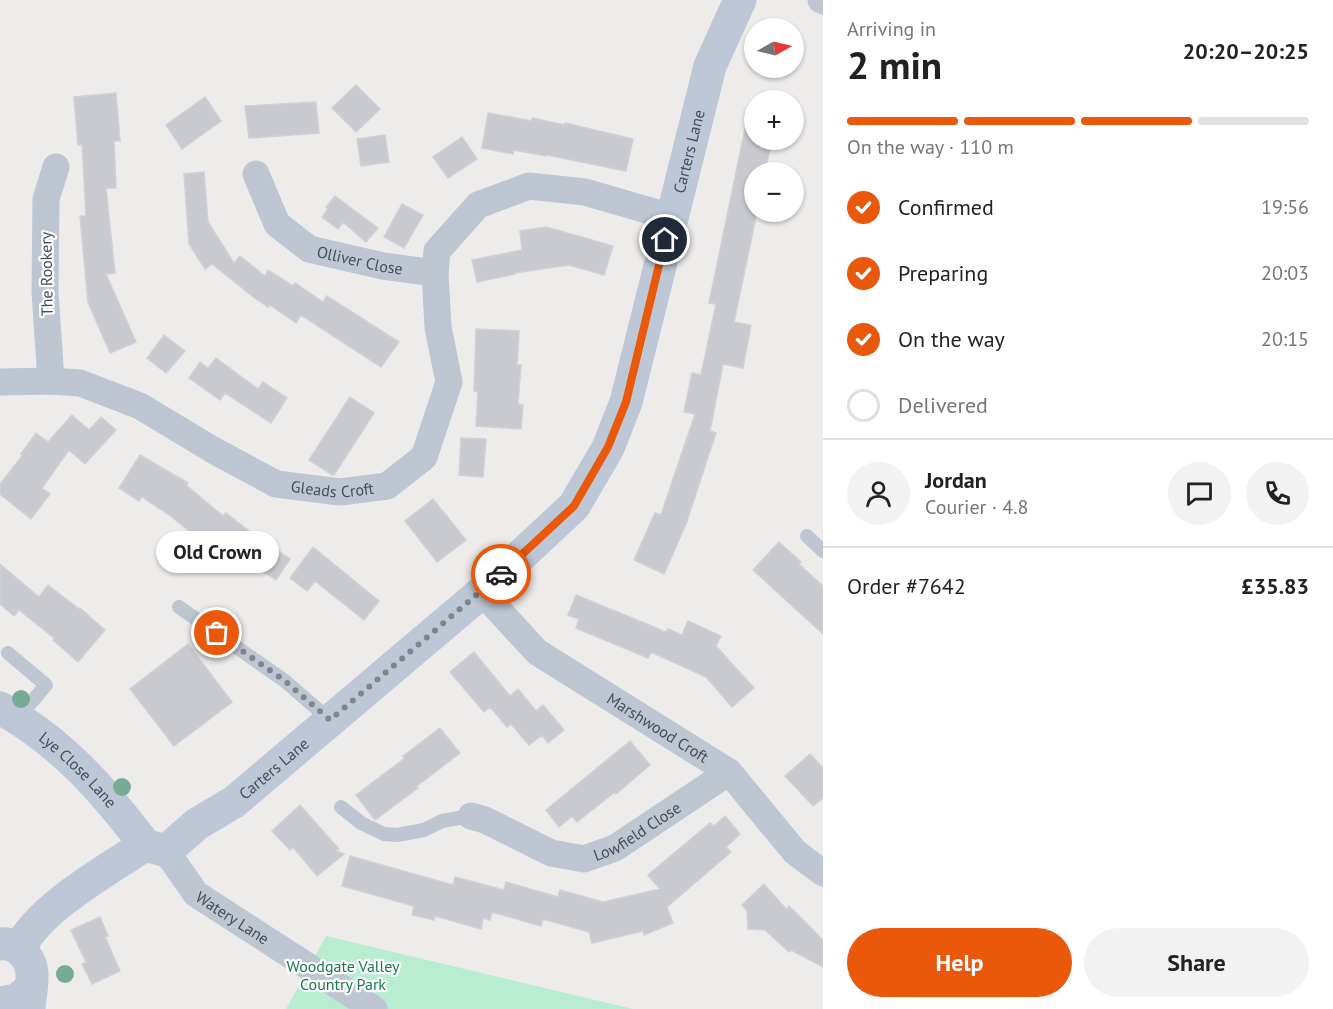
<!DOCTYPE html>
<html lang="en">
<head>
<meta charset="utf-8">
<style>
	body { margin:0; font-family:"PT Sans",sans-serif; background:#f2f2f2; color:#222; height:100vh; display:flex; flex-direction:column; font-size:22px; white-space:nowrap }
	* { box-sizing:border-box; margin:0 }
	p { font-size:20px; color:#767676 }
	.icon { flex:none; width:33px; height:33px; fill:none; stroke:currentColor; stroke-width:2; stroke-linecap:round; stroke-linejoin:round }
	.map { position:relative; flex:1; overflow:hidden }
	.drawer { display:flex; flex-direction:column; background:#fff; width:510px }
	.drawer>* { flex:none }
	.needle { width:39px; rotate:82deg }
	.buttons { position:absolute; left:744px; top:18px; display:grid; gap:12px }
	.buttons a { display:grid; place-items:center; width:60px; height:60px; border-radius:50%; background:#fff; box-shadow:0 2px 4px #0004; font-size:30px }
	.pin { position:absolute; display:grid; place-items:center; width:51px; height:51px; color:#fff; margin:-26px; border:3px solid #fff; border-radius:50%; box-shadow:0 2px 6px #0007 }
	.courier { position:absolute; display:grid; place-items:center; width:60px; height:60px; margin:-30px; border:4px solid #ea580c; border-radius:50%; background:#fff; color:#222; box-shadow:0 2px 8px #0007 }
	.bubble { position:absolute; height:42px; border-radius:21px; background:#fff; box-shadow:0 2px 4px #0004; font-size:20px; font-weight:800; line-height:42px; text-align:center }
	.overview em { font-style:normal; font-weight:800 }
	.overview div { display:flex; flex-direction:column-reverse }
	.overview { display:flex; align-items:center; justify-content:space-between; height:102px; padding:0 24px }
	h1 { font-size:39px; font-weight:800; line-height:45px }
	.bar { display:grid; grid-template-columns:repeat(4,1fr); gap:9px 6px; align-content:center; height:72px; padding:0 24px }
	.bar i { height:8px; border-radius:4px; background:#e0e0e0 }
	.bar .current { background:#ea580c }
	.bar p { grid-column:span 4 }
	.line { display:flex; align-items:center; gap:15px; padding:0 24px; border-top:2px solid #e0e0e0 }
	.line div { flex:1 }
	.round { display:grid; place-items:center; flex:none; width:63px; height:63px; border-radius:32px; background:#f2f2f2 }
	ol { padding:0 24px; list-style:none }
	li { display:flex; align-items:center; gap:18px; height:66px }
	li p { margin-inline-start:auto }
	li .icon { padding:6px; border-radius:50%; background:#ea580c; color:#fff; stroke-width:4 }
	li:last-child { color:#767676 }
	li i { width:33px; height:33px; border:3px solid #e0e0e0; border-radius:50% }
	.cta { display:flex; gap:12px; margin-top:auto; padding:12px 24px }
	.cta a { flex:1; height:69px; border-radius:36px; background:#ea580c; color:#fff; font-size:24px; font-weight:800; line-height:69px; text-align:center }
	.cta a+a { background:#f2f2f2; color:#222 }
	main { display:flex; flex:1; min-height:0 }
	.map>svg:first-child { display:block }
</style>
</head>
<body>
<main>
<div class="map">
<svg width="823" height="1009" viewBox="0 0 823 1009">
	<rect width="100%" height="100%" fill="#eeebeb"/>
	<path fill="#b8edd1" d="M326,936L633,1009H286Z"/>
	<path fill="#c8cad0" stroke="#cfd1d7" stroke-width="1.5" d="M356,85L380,109L356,132L332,108Z
		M116,93L120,141H114L116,188H106L115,273L106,274L136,342L110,353L88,302L80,216H86L82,144L78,145L74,97Z
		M205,97L221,121L182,149L166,125Z
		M316,102L319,133L249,138L245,106Z
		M488,113L532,121V118L565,125V123L633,139L626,171L547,155L546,156L514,150L513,154L482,148Z
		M746,124H754V140H772L765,172H754V212H757L734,322L751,325L743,368L723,364L710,431L716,433L686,524L664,574L634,560L655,513L661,515L695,414L684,412L692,373L701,375L716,304L709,303Z
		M385,135L389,162L361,166L357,139Z
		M462,137L477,159L448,178L433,157Z
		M204,172L208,222L234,263L240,256L265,276L268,270L293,286L295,283L323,302L327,296L399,342L381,367L301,315L296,323L270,305L268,307L252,296L212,264L205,269L189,244L184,174Z
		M335,196L378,228L366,242L343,222L338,229L322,217L328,209L326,207Z
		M402,204L423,215L404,248L384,237Z
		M546,227L613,246L604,275L569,265L515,273V274L477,282L472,260L522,250L520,231Z
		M476,329L519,331L517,365H521L518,404L523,405L521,429L476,426L478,392L474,391Z
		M164,335L185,351L166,373L147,358Z
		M216,358L258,389L263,382L287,398L271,423L225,393L220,400L189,378L200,362L208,368Z
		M350,397L374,413L334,475H332L309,460Z
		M72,415L89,430L101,417L116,430L85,464L69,450L42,488L50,494L31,519L0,494V484L23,455L21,454L36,433L48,442Z
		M461,438L486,439L483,477L459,475Z
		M140,455L188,483L186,485L223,516L226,513L253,534L290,559L276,580L229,549L226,553L199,532L195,536L172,517L142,497L139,501L119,488Z
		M433,499L466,540L437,562L405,521Z
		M779,542L801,562L799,564L823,586V634L753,570Z
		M313,547L379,601L364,620L315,581L307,591L290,578Z
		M0,564L39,597L48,585L79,609L80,608L105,630L78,662L53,640L54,638L19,610L14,616L0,604Z
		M576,595L666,632L668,629L682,635L688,621L721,636L716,646L754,688L732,707L706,677L651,652L648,658L576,628L579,619L568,615Z
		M188,644L232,702L174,746L130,689Z
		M474,652L510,696L518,689L536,711L543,705L564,730L548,743L542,735L529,745L511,724L507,727L490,707L484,712L450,672Z
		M440,728L460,753L417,786L418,788L375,820L356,795L405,758L403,756Z
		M630,741L650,765L616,794L615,792L577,822L572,816L559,827L546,810Z
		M810,754L823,768V798L813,806L785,776Z
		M300,805L339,849L336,851L344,854L317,876L293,847L290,850L272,831Z
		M725,816L740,834L726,847L731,852L667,907L673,923L644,935L643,931L592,943L589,932L543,919L541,926L492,912L490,920L483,918L481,929L435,916L434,920L412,915L414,906L342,886L350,856L453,885L455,877L504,890L506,882L558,897L560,890L603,902L660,889L648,875L710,823L714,826Z
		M764,884L786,909L789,906L823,940V967L791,950L789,952L765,930L748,929L747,911L742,905Z
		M100,917L108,936L105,937L120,971L92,984L82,964L86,962L71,930Z"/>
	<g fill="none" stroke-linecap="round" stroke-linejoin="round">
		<path stroke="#bec6d1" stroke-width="14" d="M807,536L823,551
			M179,607L285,681L330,720
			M8,653L46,685L18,718
			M341,807L361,823L384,834L397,835L424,830L442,821L471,816"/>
		<g stroke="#bec6d1" stroke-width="27">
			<path d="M821,0L823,1"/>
			<path id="s1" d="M256,174L277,224L309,249L383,266L435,273"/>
			<path d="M51,381L45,292L46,199L56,167"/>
			<path id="s2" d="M0,382L51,381L80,383L140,406L213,450L276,484L340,492L387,486L424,457L449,382L438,327L435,273L437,251L478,205L529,186L585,192L671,217"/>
			<path id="s3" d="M482,592L537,652L729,772L795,852L823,873"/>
			<path id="s4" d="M471,816L485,820L551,853L584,859L615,848L729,772"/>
			<path id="s5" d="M166,851L196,894L374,1009"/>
		</g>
		<g stroke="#bdc7d5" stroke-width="33">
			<path id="s6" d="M0,708C61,742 103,789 145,845"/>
			<path id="s7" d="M145,845L166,851L197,824L234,802L482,592L574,506L608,448L626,402L710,66L740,0"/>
			<path d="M0,944C8,943 16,946 21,951C39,967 30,988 29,1009"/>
			<path d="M19,949C40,907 106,871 145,845"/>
			<path d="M0,1003L17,1000L30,989"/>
		</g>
	</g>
	<g fill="#78ab95">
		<circle cx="21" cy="699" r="9"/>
		<circle cx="122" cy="787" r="9"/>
		<circle cx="65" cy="974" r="9"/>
	</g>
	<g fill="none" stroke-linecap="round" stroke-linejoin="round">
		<path stroke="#80848b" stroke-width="6" stroke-dasharray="0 10.8" d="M217,633L285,681L330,720L501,574"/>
		<path stroke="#ea580c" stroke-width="8" d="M501,574L574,506L608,447L626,402L665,240"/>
	</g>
	<g text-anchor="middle" stroke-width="4.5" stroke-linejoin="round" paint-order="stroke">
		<g font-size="16" fill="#444d58" stroke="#fff">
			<text dy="6" stroke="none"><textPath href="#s7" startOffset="932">Carters Lane</textPath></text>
			<text dy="6" stroke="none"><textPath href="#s1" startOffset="147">Olliver Close</textPath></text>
			<text transform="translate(46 274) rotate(-91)" y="6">The Rookery</text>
			<text dy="6" stroke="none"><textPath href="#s2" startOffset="358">Gleads Croft</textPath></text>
			<text dy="6" stroke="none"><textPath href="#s3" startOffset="224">Marshwood Croft</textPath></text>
			<text dy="6" stroke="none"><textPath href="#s7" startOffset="158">Carters Lane</textPath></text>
			<text dy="6" stroke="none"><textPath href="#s6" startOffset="100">Lye Close Lane</textPath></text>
			<text dy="6" stroke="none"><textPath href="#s4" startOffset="182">Lowfield Close</textPath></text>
			<text dy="6" stroke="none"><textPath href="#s5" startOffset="96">Watery Lane</textPath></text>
		</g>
		<g font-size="16" fill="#17774e" stroke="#fff">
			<text x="343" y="972">Woodgate Valley<tspan x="343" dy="18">Country Park</tspan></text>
		</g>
	</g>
</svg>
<div class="buttons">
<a><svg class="needle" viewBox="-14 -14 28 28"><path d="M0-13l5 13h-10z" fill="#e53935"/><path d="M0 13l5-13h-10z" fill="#767676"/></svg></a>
<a>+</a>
<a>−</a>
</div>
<div class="pin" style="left:217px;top:633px;background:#ea580c"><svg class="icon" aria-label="bag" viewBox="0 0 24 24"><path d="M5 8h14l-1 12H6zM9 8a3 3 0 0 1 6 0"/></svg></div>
<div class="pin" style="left:665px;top:240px;background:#1f2937"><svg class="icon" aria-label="home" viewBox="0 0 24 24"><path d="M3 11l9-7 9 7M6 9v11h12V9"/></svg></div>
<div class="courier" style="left:501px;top:574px"><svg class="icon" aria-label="car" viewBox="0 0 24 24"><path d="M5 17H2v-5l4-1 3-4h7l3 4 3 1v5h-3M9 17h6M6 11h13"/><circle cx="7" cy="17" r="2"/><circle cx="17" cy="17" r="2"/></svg></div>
<div class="bubble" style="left:156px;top:531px;width:123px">Old Crown</div>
</div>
<section class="drawer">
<div class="overview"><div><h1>2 min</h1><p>Arriving in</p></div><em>20:20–20:25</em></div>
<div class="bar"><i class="current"></i><i class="current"></i><i class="current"></i><i></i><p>On the way · 110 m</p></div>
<ol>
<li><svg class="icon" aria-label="check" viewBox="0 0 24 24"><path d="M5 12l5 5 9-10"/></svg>Confirmed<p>19:56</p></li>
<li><svg class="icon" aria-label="check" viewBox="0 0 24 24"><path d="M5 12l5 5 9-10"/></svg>Preparing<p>20:03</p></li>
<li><svg class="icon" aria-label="check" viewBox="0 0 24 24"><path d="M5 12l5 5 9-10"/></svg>On the way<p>20:15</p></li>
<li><i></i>Delivered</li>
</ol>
<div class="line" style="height:108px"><a class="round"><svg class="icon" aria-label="person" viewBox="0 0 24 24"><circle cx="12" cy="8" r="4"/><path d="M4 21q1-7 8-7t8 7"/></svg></a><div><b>Jordan</b><p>Courier · 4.8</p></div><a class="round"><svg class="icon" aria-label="chat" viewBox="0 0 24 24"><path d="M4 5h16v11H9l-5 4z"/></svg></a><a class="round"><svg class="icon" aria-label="phone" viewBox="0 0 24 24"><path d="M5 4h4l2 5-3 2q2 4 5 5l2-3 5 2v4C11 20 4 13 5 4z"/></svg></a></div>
<div class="line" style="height:78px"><div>Order #7642</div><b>£35.83</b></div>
<div class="cta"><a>Help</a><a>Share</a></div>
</section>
</main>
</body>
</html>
